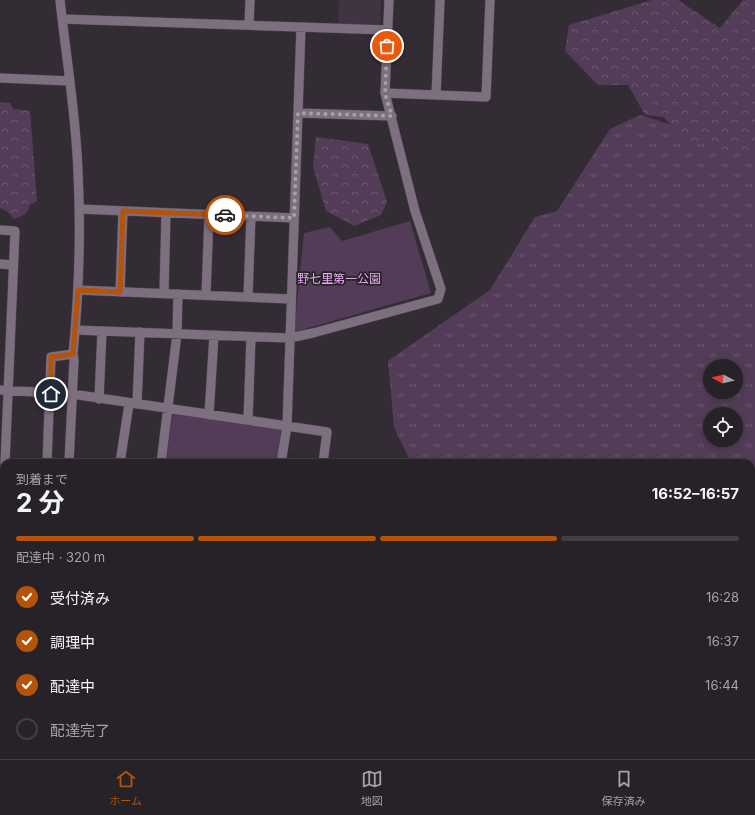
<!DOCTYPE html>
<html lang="ja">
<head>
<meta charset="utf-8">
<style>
	body { margin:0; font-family:Inter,"Noto Sans JP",sans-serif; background:#332e34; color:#f1f3f6; height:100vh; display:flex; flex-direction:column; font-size:15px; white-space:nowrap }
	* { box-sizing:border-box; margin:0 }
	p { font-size:13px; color:#a4a3a8 }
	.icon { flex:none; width:22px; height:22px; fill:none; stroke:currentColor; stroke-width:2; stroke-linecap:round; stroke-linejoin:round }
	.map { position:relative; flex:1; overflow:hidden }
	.side { position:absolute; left:0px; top:459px; width:755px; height:300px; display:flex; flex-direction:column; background:#272128; border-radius:12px 12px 0 0; box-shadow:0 2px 10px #0003,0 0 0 1px #433e45 }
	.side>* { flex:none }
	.needle { width:26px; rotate:277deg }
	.tools { position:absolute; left:703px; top:359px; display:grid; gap:8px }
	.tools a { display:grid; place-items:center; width:40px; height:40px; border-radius:50%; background:#272128; box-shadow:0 2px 10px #0003,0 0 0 1px #433e45; font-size:20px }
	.pin { position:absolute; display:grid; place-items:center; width:34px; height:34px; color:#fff; margin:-17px; border:2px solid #fff; border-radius:50%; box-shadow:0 1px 4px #0007 }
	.courier { position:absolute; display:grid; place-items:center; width:40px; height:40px; margin:-20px; border:3px solid #b45309; border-radius:50%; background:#fff; color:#222; box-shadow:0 1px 5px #0007 }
	.overview em { font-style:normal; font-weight:700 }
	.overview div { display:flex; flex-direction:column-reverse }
	.overview { display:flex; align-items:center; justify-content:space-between; height:68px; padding:0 16px }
	h1 { font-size:26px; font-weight:700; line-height:30px }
	.bar { display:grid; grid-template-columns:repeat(4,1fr); gap:6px 4px; align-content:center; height:48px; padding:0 16px }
	.bar i { height:5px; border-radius:3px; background:#433e45 }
	.bar .selected { background:#b45309 }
	.bar p { grid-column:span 4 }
	ol { padding:0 16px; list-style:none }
	li { display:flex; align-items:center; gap:12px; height:44px }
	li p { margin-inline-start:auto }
	li .icon { padding:4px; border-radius:50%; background:#b45309; color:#fff; stroke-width:4 }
	li:last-child { color:#a4a3a8 }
	li i { width:22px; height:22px; border:2px solid #433e45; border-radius:50% }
	.tab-bar { display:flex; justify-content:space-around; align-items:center; height:56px; border-top:1px solid #433e45; background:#272128; font-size:11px; color:#a4a3a8 }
	.tab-bar a { display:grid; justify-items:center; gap:2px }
	.tab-bar .selected { color:#b45309 }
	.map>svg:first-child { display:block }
</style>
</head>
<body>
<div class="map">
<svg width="755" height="759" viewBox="0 0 755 759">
	<defs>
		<pattern id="grass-tufts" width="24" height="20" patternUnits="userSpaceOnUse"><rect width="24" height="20" fill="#533c57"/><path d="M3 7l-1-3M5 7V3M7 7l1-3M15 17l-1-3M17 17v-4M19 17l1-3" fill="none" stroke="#6c586f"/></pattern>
		<pattern id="forest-crowns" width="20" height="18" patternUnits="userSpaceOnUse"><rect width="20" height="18" fill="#533c57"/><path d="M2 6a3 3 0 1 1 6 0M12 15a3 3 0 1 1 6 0" fill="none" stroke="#6c586f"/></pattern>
	</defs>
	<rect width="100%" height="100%" fill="#342c35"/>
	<path fill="#403442" d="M339,0H381L380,23L376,26L338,24Z"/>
	<path fill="url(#grass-tufts)" fill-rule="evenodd" d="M640,115L737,145L755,153V759H469L468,755H751V463H411L394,427L388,361L490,290L535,217L557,211L610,129ZM710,366H736V392H710ZM710,414H736V440H710Z"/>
	<path fill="url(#forest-crowns)" d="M652,0H678L720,28L743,0H755V154L752,152L734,153L685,139L663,117L645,115L628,85H598L565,51L569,25Z
		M0,102L10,103L13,109L30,111L37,201L30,205L26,214L14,219L8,212L0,208Z
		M316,137L368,144L387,202L381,215L354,226L326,211L313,167Z
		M400,755H463L465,759H401Z"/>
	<path fill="#533c57" d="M410,221L431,293L294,332L304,233L330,227L342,241Z
		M174,414L281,430L277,463H166L172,416Z"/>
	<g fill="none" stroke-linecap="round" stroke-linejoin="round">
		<defs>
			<path id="minor" d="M60,0C66,57 76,114 78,172C81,232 79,293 73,354L74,360L69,463
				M62,19L388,30
				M249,25L250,0
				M0,78L70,81
				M385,93L486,97L490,0
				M436,95L440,0
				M298,113L392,116
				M79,209L294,218
				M0,230L15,231L5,463
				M0,264L13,265
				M78,290L291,299
				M120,292L123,211
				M164,293L166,213
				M206,295L209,215
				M248,296L251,216
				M75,330L289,338L313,333L438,299L441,289L415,211L385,93L389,0
				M0,390L72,394L327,432L323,463
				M99,399L102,331
				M137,404L140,332
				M209,415L214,335
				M248,420L251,337
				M47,463L51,357L73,354
				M120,463L129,404
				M161,463L177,334L178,294
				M281,463L287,426L301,27
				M2,520L4,479
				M0,555H2L0,577
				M0,648H4
				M10,759V755
				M32,759L33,755
				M77,759V755
				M117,759L118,755
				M157,759L158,755
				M198,759V755
				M239,759V755
				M279,759V755
				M319,759V755
				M359,759V755"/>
		</defs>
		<use href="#minor" stroke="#504951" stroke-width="10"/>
		<use href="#minor" stroke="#7d6e80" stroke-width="9"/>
	</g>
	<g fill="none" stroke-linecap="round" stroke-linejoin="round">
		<path stroke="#a7a1a8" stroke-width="4" stroke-dasharray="0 7.2" d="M225,215L294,218L298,113L392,116L385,94L387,46"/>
		<path stroke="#b45309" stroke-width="5" d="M51,394V357L73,354L78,290L120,292L123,211L225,215"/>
	</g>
	<g text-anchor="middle" stroke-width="3.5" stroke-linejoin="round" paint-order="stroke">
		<g font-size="12" fill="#e2aeed" stroke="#2a222b">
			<text x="339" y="283">野七里第一公園</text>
		</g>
	</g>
</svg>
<div class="tools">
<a><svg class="needle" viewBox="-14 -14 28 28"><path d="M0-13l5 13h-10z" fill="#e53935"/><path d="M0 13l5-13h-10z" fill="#a4a3a8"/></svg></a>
<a><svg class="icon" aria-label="locate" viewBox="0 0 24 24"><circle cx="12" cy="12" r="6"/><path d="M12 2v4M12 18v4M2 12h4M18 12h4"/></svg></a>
</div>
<div class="pin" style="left:387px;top:46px;background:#ea580c"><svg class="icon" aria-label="bag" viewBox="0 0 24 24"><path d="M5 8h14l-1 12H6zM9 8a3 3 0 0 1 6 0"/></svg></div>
<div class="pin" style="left:51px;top:394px;background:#1f2937"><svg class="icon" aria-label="home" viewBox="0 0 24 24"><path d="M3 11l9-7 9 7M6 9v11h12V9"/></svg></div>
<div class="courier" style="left:225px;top:215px"><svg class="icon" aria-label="car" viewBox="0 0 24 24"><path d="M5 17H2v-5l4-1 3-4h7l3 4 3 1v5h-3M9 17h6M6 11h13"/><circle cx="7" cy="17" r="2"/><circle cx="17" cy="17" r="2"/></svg></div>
<section class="side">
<div class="overview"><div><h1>2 分</h1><p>到着まで</p></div><em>16:52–16:57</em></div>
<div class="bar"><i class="selected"></i><i class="selected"></i><i class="selected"></i><i></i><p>配達中 · 320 m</p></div>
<ol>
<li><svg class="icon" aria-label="check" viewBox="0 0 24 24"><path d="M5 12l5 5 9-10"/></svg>受付済み<p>16:28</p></li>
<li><svg class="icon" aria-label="check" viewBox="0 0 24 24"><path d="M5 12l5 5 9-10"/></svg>調理中<p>16:37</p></li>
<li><svg class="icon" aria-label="check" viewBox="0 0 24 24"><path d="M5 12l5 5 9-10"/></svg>配達中<p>16:44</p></li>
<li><i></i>配達完了</li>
</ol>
</section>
</div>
<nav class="tab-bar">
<a class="selected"><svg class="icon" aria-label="home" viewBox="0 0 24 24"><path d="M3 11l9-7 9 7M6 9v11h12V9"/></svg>ホーム</a>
<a><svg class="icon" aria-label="map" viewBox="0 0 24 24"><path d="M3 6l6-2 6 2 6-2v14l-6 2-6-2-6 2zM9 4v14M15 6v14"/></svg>地図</a>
<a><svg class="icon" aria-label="saved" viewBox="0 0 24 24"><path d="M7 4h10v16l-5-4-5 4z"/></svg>保存済み</a>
</nav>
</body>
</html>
